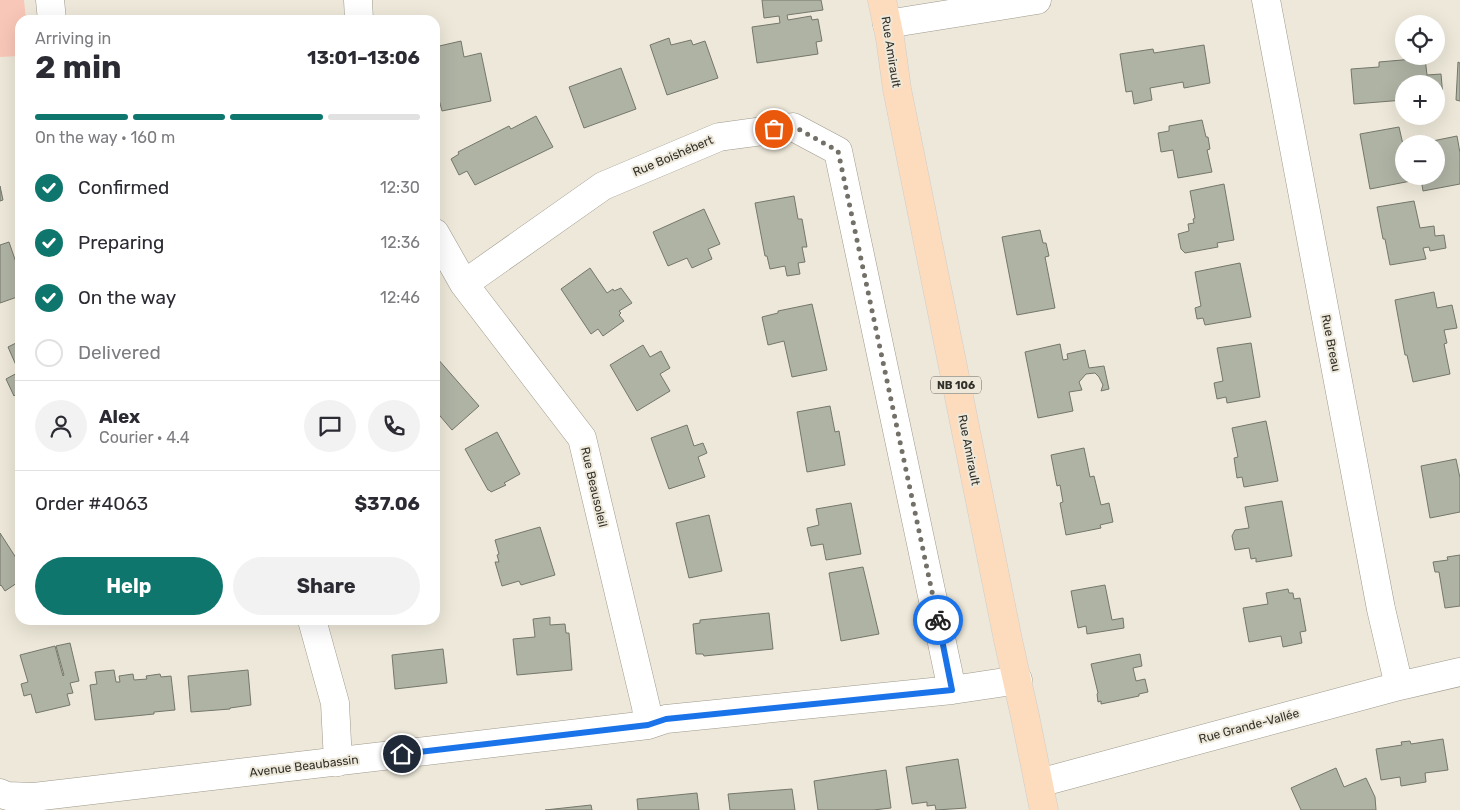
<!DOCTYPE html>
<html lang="en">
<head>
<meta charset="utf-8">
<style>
	body { margin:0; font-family:Rubik,sans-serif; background:#f2f2f3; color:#2b2b33; height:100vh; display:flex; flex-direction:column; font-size:19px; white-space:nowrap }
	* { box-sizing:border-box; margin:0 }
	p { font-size:16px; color:#7c7c81 }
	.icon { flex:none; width:28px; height:28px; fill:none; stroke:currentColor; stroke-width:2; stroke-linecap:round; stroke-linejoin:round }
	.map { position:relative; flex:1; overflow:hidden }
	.sheet { position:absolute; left:15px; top:15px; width:425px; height:610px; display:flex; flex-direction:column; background:#fff; border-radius:15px; box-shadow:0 5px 20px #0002 }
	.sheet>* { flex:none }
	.tools { position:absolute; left:1395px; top:15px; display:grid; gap:10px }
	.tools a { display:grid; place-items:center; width:50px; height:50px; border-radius:50%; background:#fff; box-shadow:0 5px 20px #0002; font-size:25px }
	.pin { position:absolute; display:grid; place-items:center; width:42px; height:42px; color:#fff; margin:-21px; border:2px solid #fff; border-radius:50%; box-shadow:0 1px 5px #0007 }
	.courier { position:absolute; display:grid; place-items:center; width:50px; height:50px; margin:-25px; border:4px solid #1a73e8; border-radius:50%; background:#fff; color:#222; box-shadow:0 1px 6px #0007 }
	.overview em { font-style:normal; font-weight:700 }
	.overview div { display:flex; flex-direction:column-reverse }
	.overview { display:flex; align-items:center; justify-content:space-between; height:85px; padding:0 20px }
	h1 { font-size:32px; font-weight:700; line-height:38px }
	.bar { display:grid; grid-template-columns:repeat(4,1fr); gap:8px 5px; align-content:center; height:60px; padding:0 20px }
	.bar i { height:6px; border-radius:4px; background:#e1e1e2 }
	.bar .on { background:#0f766e }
	.bar p { grid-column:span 4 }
	.line { display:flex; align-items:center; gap:12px; padding:0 20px; border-top:1px solid #e1e1e2 }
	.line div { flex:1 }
	.round { display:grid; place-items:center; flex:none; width:52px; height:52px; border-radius:26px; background:#f2f2f3 }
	ol { padding:0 20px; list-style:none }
	li { display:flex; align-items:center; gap:15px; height:55px }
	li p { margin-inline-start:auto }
	li .icon { padding:5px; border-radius:50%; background:#0f766e; color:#fff; stroke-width:4 }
	li:last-child { color:#7c7c81 }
	li i { width:28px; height:28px; border:2px solid #e1e1e2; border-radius:50% }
	.primary-button { display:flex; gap:10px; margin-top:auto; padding:10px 20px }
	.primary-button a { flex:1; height:58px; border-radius:30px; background:#0f766e; color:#fff; font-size:20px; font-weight:700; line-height:58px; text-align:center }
	.primary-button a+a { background:#f2f2f3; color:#2b2b33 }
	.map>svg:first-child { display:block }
</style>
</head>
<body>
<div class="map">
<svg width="1460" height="810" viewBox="0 0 1460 810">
	<rect width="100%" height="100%" fill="#ede8d9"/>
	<path fill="#f9c7b8" d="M0,0H24L26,20H20V56L0,57Z"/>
	<path fill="#afb3a4" stroke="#74776a" d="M762,0H821L823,10L787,15L788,20L811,16L812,20L818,19L822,41L816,42L818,54L757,63L752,27L780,23L779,16L764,18Z
		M669,38L671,45L691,40L693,45L705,41L718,78L667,95L650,45Z
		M461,41L464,57L481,53L491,101L442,111L437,92L435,93V47Z
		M1204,45L1210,83L1184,88L1183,82L1150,88L1152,100L1134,104L1132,91L1126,92L1120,54L1153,49L1154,53Z
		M1425,58L1427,75L1441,74L1443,97H1436V84H1404V100L1354,104L1351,69L1379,67V62Z
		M1458,62L1460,63V101L1456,100Z
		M621,68L636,109L584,128L569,87Z
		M536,116L553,147L475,185L467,171L459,175L451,159L459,154L458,152L509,126L511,129Z
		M1202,120L1206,137H1208L1210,149L1207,150L1212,172L1178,178L1173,150L1161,152L1158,133L1169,131V126Z
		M1399,127L1404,149V176H1436V144H1418L1457,136L1460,153V184L1423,191L1421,179L1370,189L1360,134Z
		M1224,184L1234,240L1217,243L1218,247L1185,253L1181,249L1178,234L1189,231L1188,224L1194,223L1193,219L1195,218L1190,191Z
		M0,186L3,200L0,201Z
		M794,196L798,219H802L807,247H802L805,262L798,263L800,274L787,276L785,266L770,269L767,256H765L755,203Z
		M1414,201L1420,228L1434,226L1435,236L1444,235L1446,248L1430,251L1429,247L1423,248L1426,259L1390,265L1385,239H1383L1377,207Z
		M704,209L720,244L708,249L712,259L692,268L687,258L668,266L653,232Z
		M1040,230L1043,243H1046L1049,256L1045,257L1055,308L1017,315L1002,237Z
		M9,242L20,274V296L0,303V245Z
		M1240,263L1251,317L1205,325L1203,318L1197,319L1195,308L1201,306L1195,272Z
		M590,268L607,293L613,289L614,291L621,288L632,303L619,311L621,313L619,315L624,321L603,336L598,329L591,334L561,289Z
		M1434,292L1437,308L1452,305L1457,328L1444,330L1447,343L1444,344L1450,374L1413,382L1407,355H1405L1395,300Z
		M812,304L827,370L792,377L784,341L768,345L762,317L778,313V311Z
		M20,341V404L16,394L14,396L6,379L19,372L8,347Z
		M1251,343L1260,397L1227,403L1226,397L1217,399L1214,383L1223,381L1217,348Z
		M1060,344L1063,360L1068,359L1067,354L1085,350L1089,368L1104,366L1109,389L1101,391L1103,385L1099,377L1095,373L1086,374L1079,382L1082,390L1069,392L1073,411L1038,418L1025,352Z
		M643,345L650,357L661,351L670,368L660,374L670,391L637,411L610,365Z
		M437,358L479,406L452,430L435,410V360Z
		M830,406L835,432L839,431L845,465L807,472L797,412Z
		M1266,421L1278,481L1244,487L1242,477L1237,478L1234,458L1238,457L1232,428Z
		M687,425L694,446L703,443L707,453L698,457L705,477L669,489L651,438Z
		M497,432L520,474L504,483L506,485L491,492L489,490H488L465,449Z
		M1084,448L1090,477L1094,476L1101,505L1109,503L1113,522L1100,525L1101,528L1066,535L1060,503L1063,502L1060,485L1057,486L1051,455Z
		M1456,459L1460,478V512L1430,518L1421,466Z
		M1282,501L1292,556L1256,562V558L1251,559L1249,548L1235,550L1232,536L1235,530L1249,528L1245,507Z
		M851,503L861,554L826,560L823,544L811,546L807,528L819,525L816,509Z
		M709,515L722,571L689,578L676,523Z
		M540,527L555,575L521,585L519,581L502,586L495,562H499L497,555L499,554L495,540Z
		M0,533L20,564V581L5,591L1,585L0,586Z
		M1460,555V606L1445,608L1439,572H1435L1433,562L1448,560L1447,557Z
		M863,567L879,634L841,641L829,573Z
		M1105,585L1112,620L1123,618L1124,628L1087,634L1086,626L1078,628L1071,591Z
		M1288,589L1289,593H1293L1294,599L1300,598L1306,631L1300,632L1302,643L1283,647L1281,636L1249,642L1243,608L1268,604L1266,593Z
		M769,613L773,649L704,656L703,654H696L693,624L700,623V620Z
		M550,617V625L565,624L566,633H569L572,670L517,675L513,639L535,637L533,619Z
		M70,643L79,681L70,683L73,693L67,694L70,705L36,713L31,694L24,696L21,684L28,682L20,655L55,646L63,676L64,675L56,646Z
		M443,649L447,683L395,689L392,655Z
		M1140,654L1142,666L1133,668L1136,681L1145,679L1148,692L1139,694V696L1101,704V701L1098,702L1097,694L1098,693L1091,664Z
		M114,670L116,682H120L119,676L133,674L134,680L147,679L146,676L160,674L161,677L171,676L175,710L154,712V714L95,720L90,685L97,684L95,672Z
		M248,670L251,705L230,708V709L191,712L188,676Z
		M1443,739L1448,770L1425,773L1426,782L1401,786L1400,777L1381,780L1376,749L1402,745L1401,742L1410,741L1411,744Z
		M958,759L966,808L936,810L935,805L927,806V802L912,804L906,767Z
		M1336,768L1344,787L1366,778L1375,797L1376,810H1301L1291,788Z
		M886,770L891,808L873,810H818L814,781Z
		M792,789L795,810H730L728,794Z
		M697,793L699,810H638L637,799Z
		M591,805L592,810H545Z"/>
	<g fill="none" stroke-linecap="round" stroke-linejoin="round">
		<defs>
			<path id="street" d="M50,0L52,20
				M358,0L359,20
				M1266,0L1381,609L1399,686
				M887,24L1037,0
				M435,233L464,284L582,438L646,707L648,725
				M464,284L603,186L719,137L793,127L838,151L952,690
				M312,620L335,703L338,762
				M1039,783L1399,686L1460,672
				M0,793L7,796L34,797L648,725L666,719L952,690L1018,680"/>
			<path id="primary" d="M882,0L890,38L897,89L1008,640L1025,716L1044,810"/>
		</defs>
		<use href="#street" stroke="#9e998c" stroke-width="29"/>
		<use href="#primary" stroke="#cecdcc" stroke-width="29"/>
		<use href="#street" stroke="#fff" stroke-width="28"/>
		<use href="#primary" stroke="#fddcbd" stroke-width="28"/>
	</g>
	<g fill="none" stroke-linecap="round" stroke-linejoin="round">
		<path stroke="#737067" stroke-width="5" stroke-dasharray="0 9" d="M774,129L793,126L838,151L938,620"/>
		<path stroke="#1a73e8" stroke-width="6" d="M402,754L648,725L666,719L952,690L938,620"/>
	</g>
	<g text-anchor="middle" stroke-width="4" stroke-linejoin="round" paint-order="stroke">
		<rect fill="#ede8d9" stroke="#6a675e" stroke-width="1" x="931" y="376.5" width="50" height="17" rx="4"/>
		<g font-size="11" font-weight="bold" fill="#32302a">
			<text x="956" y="389">NB 106</text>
		</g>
		<g font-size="12" fill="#32302a" stroke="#ede8d9">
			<text transform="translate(891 52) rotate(81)" y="4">Rue Amirault</text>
			<text transform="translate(673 156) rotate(-23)" y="4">Rue Boishébert</text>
			<text transform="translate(1331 343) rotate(79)" y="4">Rue Breau</text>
			<text transform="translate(969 450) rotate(79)" y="4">Rue Amirault</text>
			<text transform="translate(594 487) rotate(77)" y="4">Rue Beausoleil</text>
			<text transform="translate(1249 726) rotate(-15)" y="4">Rue Grande-Vallée</text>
			<text transform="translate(304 766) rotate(-7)" y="4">Avenue Beaubassin</text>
		</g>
	</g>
</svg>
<div class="tools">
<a><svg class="icon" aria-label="locate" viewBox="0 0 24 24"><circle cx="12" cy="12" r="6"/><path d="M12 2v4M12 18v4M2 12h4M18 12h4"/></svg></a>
<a>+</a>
<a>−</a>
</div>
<div class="pin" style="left:774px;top:129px;background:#ea580c"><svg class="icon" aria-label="bag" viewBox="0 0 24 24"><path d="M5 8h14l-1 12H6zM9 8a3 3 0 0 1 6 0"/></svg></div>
<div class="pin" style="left:402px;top:754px;background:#1f2937"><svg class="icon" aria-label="home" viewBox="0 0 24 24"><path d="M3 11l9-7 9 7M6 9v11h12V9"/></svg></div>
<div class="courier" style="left:938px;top:620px"><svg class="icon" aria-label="bike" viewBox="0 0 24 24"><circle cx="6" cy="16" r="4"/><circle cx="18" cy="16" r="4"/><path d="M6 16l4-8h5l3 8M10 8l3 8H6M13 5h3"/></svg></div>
<section class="sheet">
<div class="overview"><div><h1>2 min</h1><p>Arriving in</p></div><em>13:01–13:06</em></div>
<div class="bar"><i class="on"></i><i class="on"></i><i class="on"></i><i></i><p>On the way · 160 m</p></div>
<ol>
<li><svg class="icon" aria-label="check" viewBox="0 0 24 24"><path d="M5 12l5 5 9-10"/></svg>Confirmed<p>12:30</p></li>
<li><svg class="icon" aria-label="check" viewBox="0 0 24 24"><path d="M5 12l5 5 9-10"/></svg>Preparing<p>12:36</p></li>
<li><svg class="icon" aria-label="check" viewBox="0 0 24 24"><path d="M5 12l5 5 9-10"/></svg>On the way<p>12:46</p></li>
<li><i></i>Delivered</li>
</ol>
<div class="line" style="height:90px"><a class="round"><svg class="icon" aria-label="person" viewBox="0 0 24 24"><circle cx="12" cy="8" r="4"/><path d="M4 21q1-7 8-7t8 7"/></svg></a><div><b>Alex</b><p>Courier · 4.4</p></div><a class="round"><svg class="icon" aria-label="chat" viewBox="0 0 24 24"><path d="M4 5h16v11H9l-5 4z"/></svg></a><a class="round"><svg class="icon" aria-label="phone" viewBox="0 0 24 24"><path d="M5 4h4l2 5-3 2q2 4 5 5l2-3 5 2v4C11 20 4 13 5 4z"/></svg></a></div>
<div class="line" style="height:65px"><div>Order #4063</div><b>$37.06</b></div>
<div class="primary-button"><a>Help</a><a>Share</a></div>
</section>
</div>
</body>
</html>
